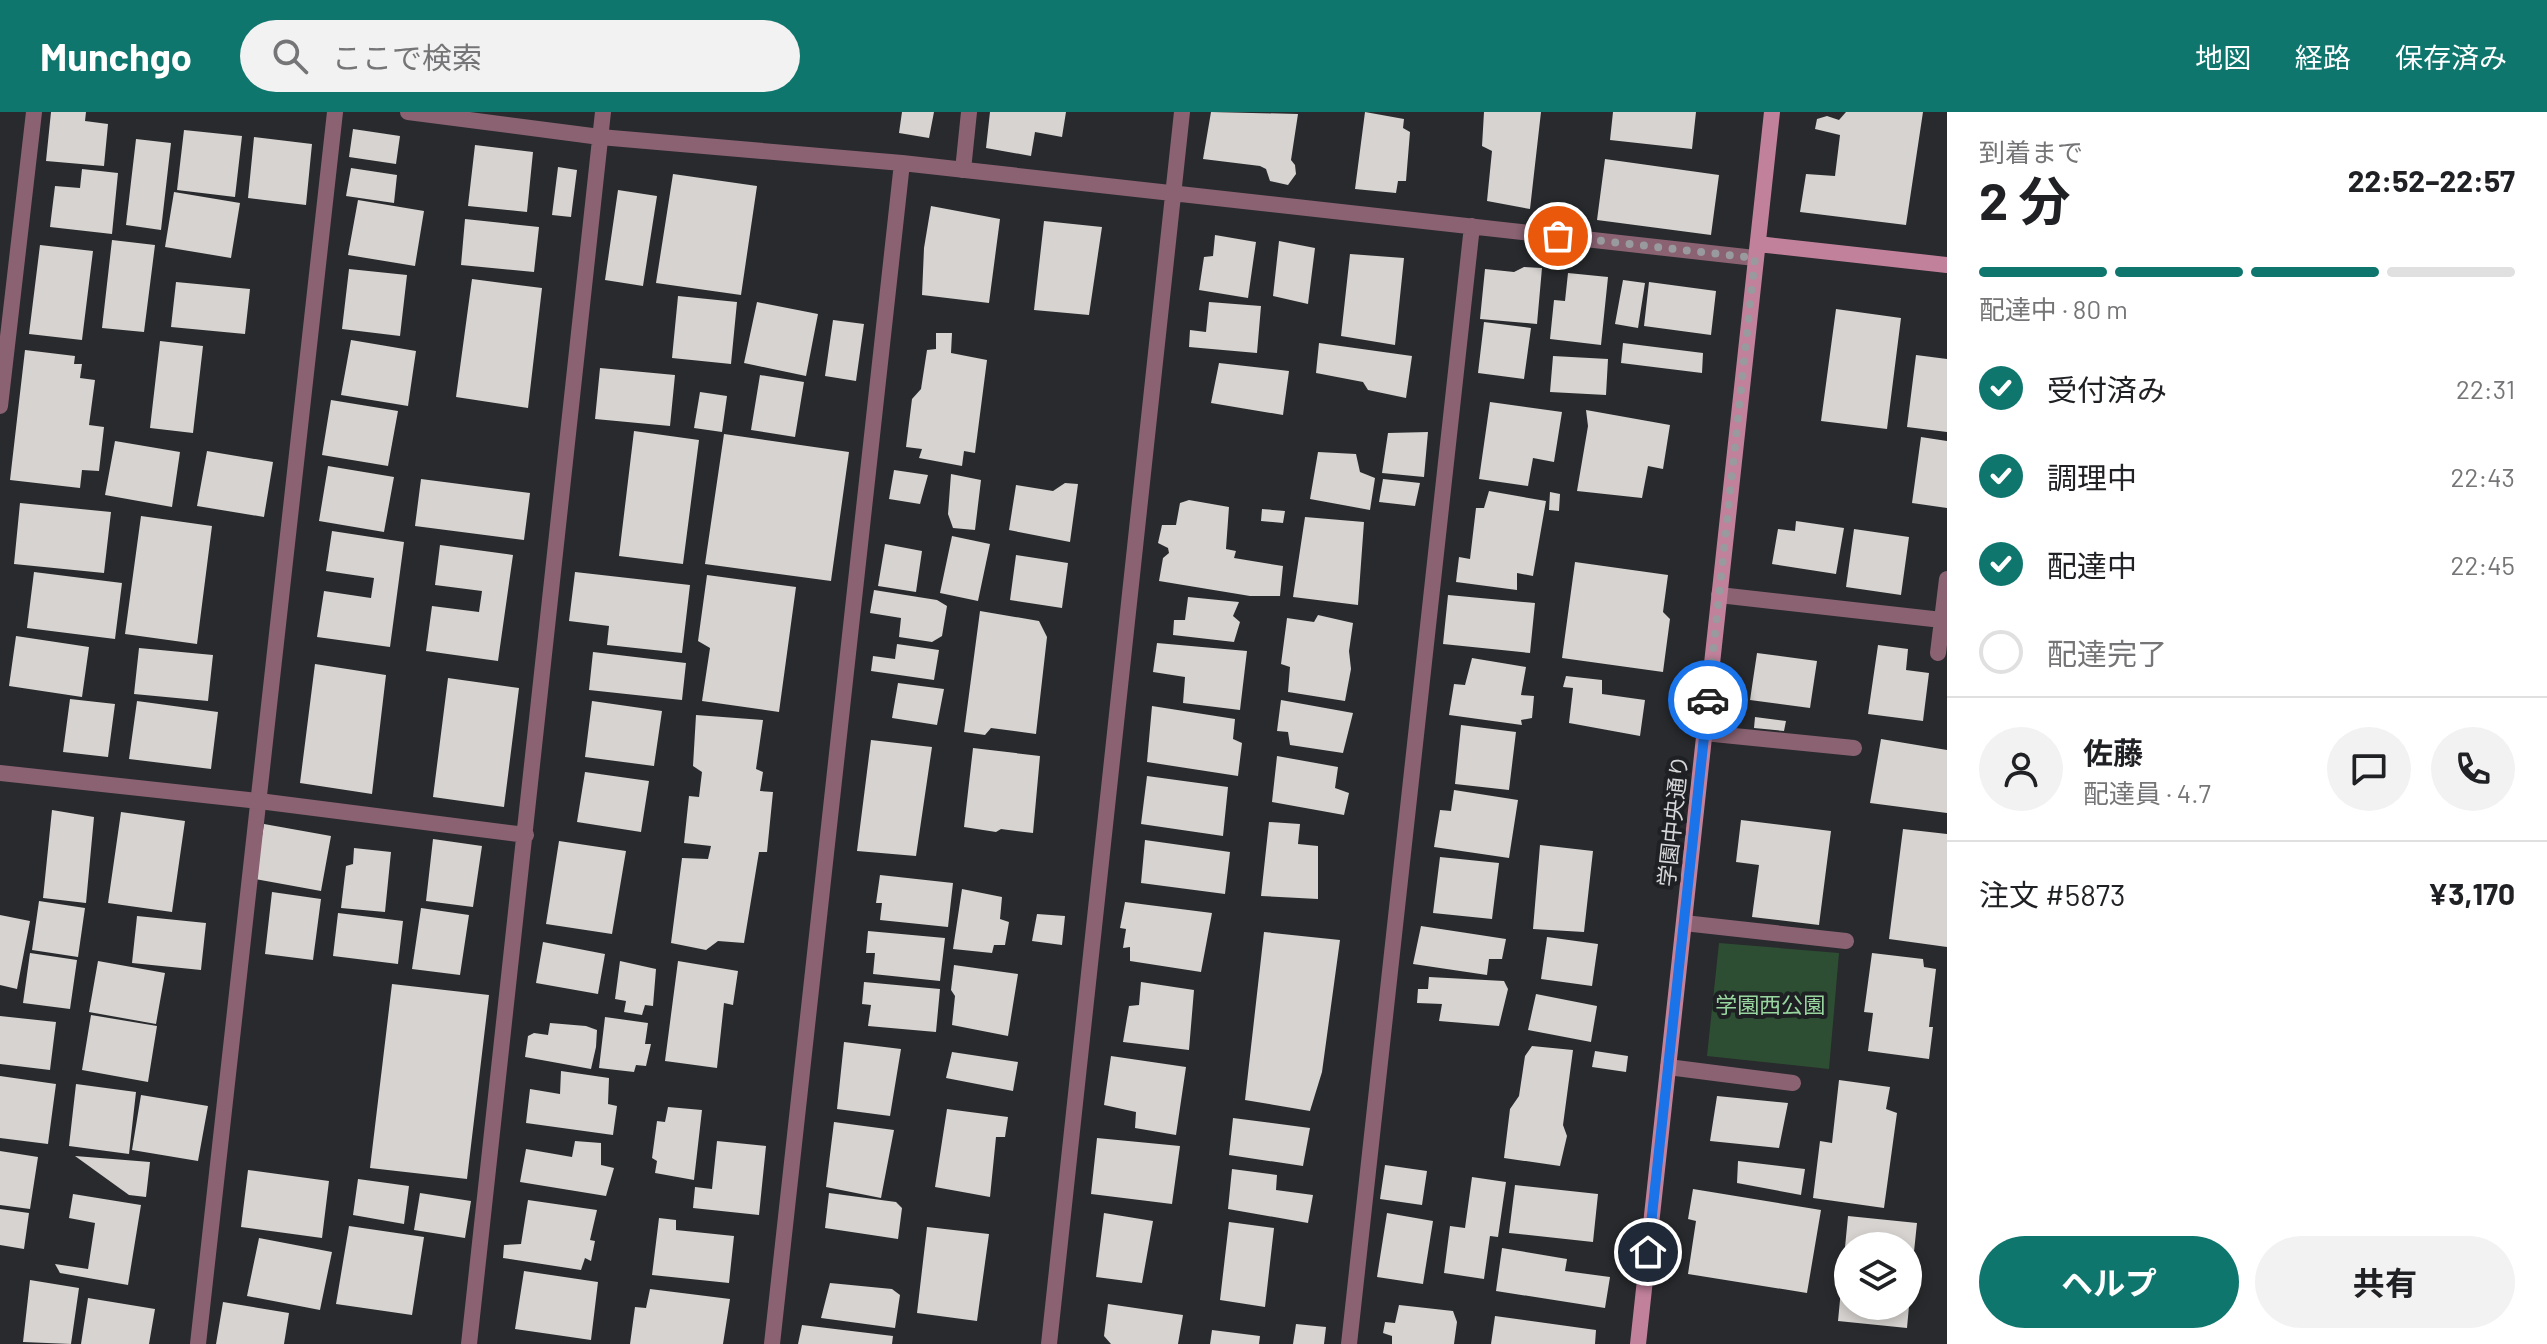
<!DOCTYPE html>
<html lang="ja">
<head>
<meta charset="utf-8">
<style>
	body { margin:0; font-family:Barlow,"Noto Sans JP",sans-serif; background:#f2f2f2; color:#202124; height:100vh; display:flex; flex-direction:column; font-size:30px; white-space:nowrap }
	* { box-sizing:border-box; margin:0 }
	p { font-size:26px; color:#757577 }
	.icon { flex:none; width:44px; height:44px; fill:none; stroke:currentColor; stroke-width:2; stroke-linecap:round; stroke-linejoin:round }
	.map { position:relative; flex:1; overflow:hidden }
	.drawer { display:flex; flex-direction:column; background:#fff; width:600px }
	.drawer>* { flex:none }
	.buttons { position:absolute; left:1834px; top:1120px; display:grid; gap:16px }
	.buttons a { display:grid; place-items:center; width:88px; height:88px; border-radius:50%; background:#fff; box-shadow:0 4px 12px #0003; font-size:40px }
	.pin { position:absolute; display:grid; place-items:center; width:68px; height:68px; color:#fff; margin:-34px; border:4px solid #fff; border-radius:50%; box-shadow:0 2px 8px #0007 }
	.courier { position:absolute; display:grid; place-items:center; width:80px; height:80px; margin:-40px; border:6px solid #1a73e8; border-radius:50%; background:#fff; color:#222; box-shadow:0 2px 10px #0007 }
	.head em { font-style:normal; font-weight:700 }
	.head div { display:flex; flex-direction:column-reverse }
	.head { display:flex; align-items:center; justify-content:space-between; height:136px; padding:0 32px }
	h1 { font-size:52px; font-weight:700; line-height:60px }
	.bar { display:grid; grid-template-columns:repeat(4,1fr); gap:12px 8px; align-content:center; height:96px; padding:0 32px }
	.bar i { height:10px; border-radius:6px; background:#e0e0e0 }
	.bar .on { background:#0f766e }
	.bar p { grid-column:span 4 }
	.line { display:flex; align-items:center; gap:20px; padding:0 32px; border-top:2px solid #e0e0e0 }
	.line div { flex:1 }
	.round { display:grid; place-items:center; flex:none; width:84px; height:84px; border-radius:42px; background:#f2f2f2 }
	ol { padding:0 32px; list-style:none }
	li { display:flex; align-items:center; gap:24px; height:88px }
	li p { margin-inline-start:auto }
	li .icon { padding:8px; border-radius:50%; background:#0f766e; color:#fff; stroke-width:4 }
	li:last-child { color:#757577 }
	li i { width:44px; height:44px; border:4px solid #e0e0e0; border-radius:50% }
	.button { display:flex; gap:16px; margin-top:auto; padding:16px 32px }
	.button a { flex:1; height:92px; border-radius:48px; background:#0f766e; color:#fff; font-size:32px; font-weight:700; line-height:92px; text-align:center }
	.button a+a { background:#f2f2f2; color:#202124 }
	header { display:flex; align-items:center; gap:48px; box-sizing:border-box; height:112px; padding:0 40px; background:#0f766e; color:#fff }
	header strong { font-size:38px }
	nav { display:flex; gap:44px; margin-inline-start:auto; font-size:28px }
	.search { width:560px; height:72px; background:#f2f2f2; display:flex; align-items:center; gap:20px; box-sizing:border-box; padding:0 28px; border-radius:44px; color:#757577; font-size:30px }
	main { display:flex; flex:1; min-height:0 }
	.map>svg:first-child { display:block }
</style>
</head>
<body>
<header>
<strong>Munchgo</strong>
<div class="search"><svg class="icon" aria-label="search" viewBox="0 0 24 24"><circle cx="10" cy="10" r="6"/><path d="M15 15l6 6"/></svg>ここで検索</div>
<nav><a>地図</a><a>経路</a><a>保存済み</a></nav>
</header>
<main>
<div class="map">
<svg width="1947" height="1232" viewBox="0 0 1947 1232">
	<rect width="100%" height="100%" fill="#282a2d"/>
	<path fill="#2e4e33" d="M1719,831L1839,841L1829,957L1707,944Z"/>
	<path fill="#d6d3d0" d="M51,0H86L85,9L108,12L104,54L46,49Z
		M902,0H934L929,26L899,21Z
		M990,0H1066L1062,25L1035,20L1031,44L986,36Z
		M1211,0L1298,2L1291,48L1295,53L1296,62L1288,73L1270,69L1266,57L1260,54L1203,47Z
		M1365,0L1404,7L1403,16L1410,20L1406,69H1398L1396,81L1355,77Z
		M1484,0H1541L1530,97L1487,89L1492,39L1482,34Z
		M1613,0H1696L1692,37L1610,28Z
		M1846,0H1923L1906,113L1800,100L1806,62L1835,64L1840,23L1815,17L1817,7L1827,4L1839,8Z
		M353,17L400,24L396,52L349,45Z
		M184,18L242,24L235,85L177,78Z
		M254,25L312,32L306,93L248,86Z
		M136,27L171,31L161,118L126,113Z
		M475,33L533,40L527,100L468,94Z
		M1605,47L1719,63L1711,123L1597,108Z
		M558,55L577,58L571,105L552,103Z
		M351,56L397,63L394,91L346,84Z
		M82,57L118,61L112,122L50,115L55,74L80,76Z
		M673,62L757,74L741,183L656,171Z
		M618,78L657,84L643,174L605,168Z
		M174,80L240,91L231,146L165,135Z
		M358,88L424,99L415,154L348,143Z
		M931,94L1000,107L989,191L922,183L924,136Z
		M465,107L539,115L534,160L461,153Z
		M1044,109L1102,115L1089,203L1034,198Z
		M1215,123L1256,130L1248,186L1199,178L1204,145L1213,144Z
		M112,128L155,133L144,220L102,216Z
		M1279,129L1315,136L1308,192L1273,184Z
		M40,133L93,139L82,228L29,222Z
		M1350,142L1404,146L1395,233L1341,224Z
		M1524,155L1542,156L1537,212L1480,207L1485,157L1514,160Z
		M349,157L407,163L400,224L342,217Z
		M1568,161L1608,165L1601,233L1550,227L1554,188L1565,189Z
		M472,167L542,176L528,296L456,285Z
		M1623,168L1645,171L1638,216L1615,212Z
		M176,170L250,177L245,222L171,215Z
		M1649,170L1716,179L1711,223L1644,214Z
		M678,184L737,190L731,252L672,246Z
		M757,190L818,202L806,264L744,251Z
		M1209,190L1261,194L1257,241L1189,235L1190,218L1206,220Z
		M1836,197L1901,206L1887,317L1821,309Z
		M833,208L864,212L856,269L825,264Z
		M1484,210L1531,216L1524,267L1478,261Z
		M936,221H952L951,241L987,248L975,341L964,339L962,354L919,346L922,337L906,335L912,287L921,277L927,238L936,237Z
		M351,228L416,239L408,294L341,283Z
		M160,229L203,234L193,321L150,316Z
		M1319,231L1412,244L1406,286L1368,278L1363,270L1316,261Z
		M1623,231L1703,241L1702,261L1621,251Z
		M25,238L75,244L74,252H82L80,266L95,268L89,313L104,315L99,359L82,358L80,376L10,368Z
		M1916,243L1947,247V320L1907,315Z
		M1553,244L1608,247L1606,283L1550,280Z
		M1219,251L1289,259L1283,303L1211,291Z
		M600,256L675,263L670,314L595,307Z
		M760,263L804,270L795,325L751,318Z
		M700,280L727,284L722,320L694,316Z
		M331,288L398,299L388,354L322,343Z
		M1490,290L1562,300L1554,350L1533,346L1528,374L1479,367Z
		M1586,298L1670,313L1663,357L1648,354L1642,386L1577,379L1588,314Z
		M634,319L699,328L683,452L619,444Z
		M1428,320L1424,365L1382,361L1388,321Z
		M724,322L849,340L831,469L705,452Z
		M1921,325L1947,329V396L1912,391Z
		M115,329L180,340L172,395L105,383Z
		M207,339L273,350L264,405L197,394Z
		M1318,340L1356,342L1360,360L1375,366L1370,398L1310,387Z
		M328,354L394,365L384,420L319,409Z
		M894,358L928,363L920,392L889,387Z
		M951,362L981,368L975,418L953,416L948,402Z
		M421,367L530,381L524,428L415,414Z
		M1383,367L1420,371L1415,394L1379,390Z
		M1065,371L1078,372L1070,430L1009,418L1016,373L1053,379Z
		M1489,379L1546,389L1533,464L1517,461V478L1456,470L1459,445L1470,447L1476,396H1484Z
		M1550,380L1560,382L1559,399L1549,398Z
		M1189,388L1229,395L1226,437L1236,439L1234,446L1283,454L1280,484H1250L1159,469L1163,446L1169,441L1168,436L1158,431L1162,413H1176L1180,391Z
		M20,391L111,400L104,461L14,452Z
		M1262,397L1285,399L1283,411L1261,409Z
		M141,404L212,414L197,532L125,522Z
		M1305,405L1364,410L1358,493L1293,485Z
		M1796,409L1844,416L1836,462L1772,452L1778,417L1795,419Z
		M1854,417L1909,425L1901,483L1846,475Z
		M332,419L404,430L390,535L317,525L324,479L371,486L374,466L326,459Z
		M952,424L990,432L978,489L940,481Z
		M885,432L922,439L916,480L878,474Z
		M440,433L513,443L498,549L426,539L432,494L479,500L482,479L435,473Z
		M1016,443L1068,451L1062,496L1010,488Z
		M1575,450L1668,463L1663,500L1670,507L1663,560L1562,546Z
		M34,460L122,471L115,527L27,516Z
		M575,460L690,473L682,541L607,533L609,514L569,509Z
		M707,463L796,475L779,600L702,589L710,536L698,529Z
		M874,478L937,488L947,494L942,524L932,530L899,525L901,506L870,501Z
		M1448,483L1535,491L1530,541L1443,532Z
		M1188,485L1239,490L1233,504L1240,510L1234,530L1173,523L1174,508H1185Z
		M980,499L1039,509L1047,525L1036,622L991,616L985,623L964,620Z
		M1318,503L1353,511L1349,539L1351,557L1345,589L1288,580L1290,555L1281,552L1287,506L1314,510Z
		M16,524L89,535L82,585L9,574Z
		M1157,531L1247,539L1240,598L1183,591L1185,565L1153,560Z
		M897,532L939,538L934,568L871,559L873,544L895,547Z
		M1878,533L1908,537L1906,558L1929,561L1923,609L1868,602Z
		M139,536L213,543L208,589L134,582Z
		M593,540L686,551L682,588L589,578Z
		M1757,541L1817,549L1810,596L1750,588Z
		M1472,546L1526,555L1521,583L1534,584L1532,606L1521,608L1522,613L1449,603L1454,572L1465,573Z
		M315,552L386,563L372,682L300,671Z
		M1566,564L1602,568V582L1645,588L1640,624L1569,611L1573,576L1563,575Z
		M448,566L519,576L504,695L433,685Z
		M898,571L944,577L937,613L892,606Z
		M70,587L115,592L108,645L63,640Z
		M1281,588L1353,601L1343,641L1290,633L1288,620L1277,619Z
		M137,589L218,600L211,657L129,647Z
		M592,589L662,599L654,654L585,645Z
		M1152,594L1235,607L1233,627L1242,631L1238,664L1147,650Z
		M696,603L763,608L756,657L763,660L760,679L773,680L767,740H759L744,831L718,829L706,838L671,831L682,746L708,747L711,734L684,731L689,684L699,685L702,660L693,654Z
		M1755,605L1786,609L1784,619L1754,616Z
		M1461,613L1516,620L1509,678L1455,672Z
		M1881,627L1947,638V701L1870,691Z
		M871,628L932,635L916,744L857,739Z
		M973,636L1040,644L1033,721L1001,717L996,720L964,715Z
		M1277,644L1338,655L1335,676L1349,681L1344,703L1272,690Z
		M585,660L649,669L641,720L577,710Z
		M1147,664L1228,675L1223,724L1141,712Z
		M1454,678L1518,688L1509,746L1434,735L1440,698L1451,699Z
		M52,698L94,705L86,791L43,786Z
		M121,700L185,709L172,800L108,791Z
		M1741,708L1831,719L1819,813L1752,805L1759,753L1736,750Z
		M1269,710L1300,712L1298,732L1318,734V787L1261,784Z
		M264,712L331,724L321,779L255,767Z
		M1903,717L1947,722V835L1889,827Z
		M433,727L482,734L473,795L426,789Z
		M1145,728L1230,740L1225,782L1141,771Z
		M559,729L626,739L612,822L546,812Z
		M1540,733L1593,739L1584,820L1533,817Z
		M354,736L391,740L385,800L341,796L346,754L353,752Z
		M1440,745L1499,751L1492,807L1433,801Z
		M880,763L953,771L948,815L880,808L882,791H876Z
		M962,777L1002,785L1000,807L1009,810L1005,833H994L992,841L953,837Z
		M272,780L321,787L313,848L265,842Z
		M39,789L85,796L78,845L32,838Z
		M1125,790L1212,801L1201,860L1130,849V835L1123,836L1126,817L1120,816Z
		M421,796L469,803L460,863L412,857Z
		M338,801L403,809L398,852L333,844Z
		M1037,802L1065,804L1062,833L1032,829Z
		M0,803L30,809L17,877L0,873Z
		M137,804L206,811L201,858L132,851Z
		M1421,814L1506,827L1502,847H1489L1487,863L1413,852Z
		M868,819L945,826L940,869L873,862L875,841H866Z
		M1264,820L1340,828L1322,960L1310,999L1245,988Z
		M1547,825L1598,832L1592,874L1541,867Z
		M543,830L605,842L598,882L536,871Z
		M30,841L77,848L70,897L23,891Z
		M1872,841L1923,847L1924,855L1936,857L1929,915H1933L1929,947L1868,939L1873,901L1864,900Z
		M98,849L165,861L156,912L89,900Z
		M620,849L656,857L653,894L645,893L642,903L624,900L626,889L615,887Z
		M678,849L738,859L733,893L724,891L717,956L665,949Z
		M954,853L1018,862L1008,924L952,913L955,884L951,878Z
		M1429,865L1504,869L1508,877L1499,914L1439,909L1442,892L1417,891L1418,877H1428Z
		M864,870L940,877L936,920L868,914L871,893L862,892Z
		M1141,870L1194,878L1189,938L1123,930L1129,894L1139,893Z
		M392,872L489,883L467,1067L370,1056Z
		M1536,882L1597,894L1591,930L1528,918Z
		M91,903L157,914L148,970L82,958Z
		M0,904L56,910L50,958L0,952Z
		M605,905L648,911L645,932H651L646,954L636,953L634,960L599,956Z
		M550,911L586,914L597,918L596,935L591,957L525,945L528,924L534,921L548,923Z
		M844,930L901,937L890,1004L837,997Z
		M1532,934L1573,938L1563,1013L1567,1024L1560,1054L1504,1046L1510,997L1519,984L1525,944Z
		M1595,939L1628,944L1626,960L1592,955Z
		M952,940L1018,950L1013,979L946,966Z
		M1111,944L1186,955L1176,1023L1135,1016L1136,1000L1104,993Z
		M561,959L609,966L608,992L617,994L613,1023L526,1011L530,977L560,982Z
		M0,964L56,972L48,1032L0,1026Z
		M1839,968L1890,975L1886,997L1897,1001L1884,1096L1813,1086L1820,1029L1832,1031Z
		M76,972L136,980L129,1042L69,1034Z
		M141,983L208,994L198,1049L132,1038Z
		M1717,984L1788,991L1779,1036L1710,1029Z
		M668,995L702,998L694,1068L655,1061L657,1049L652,1046L657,1009L665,1010Z
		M947,997L1008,1005L1005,1025H996L990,1085L935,1075Z
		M1233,1006L1310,1016L1303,1054L1229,1043Z
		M834,1010L894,1018L881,1086L826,1075Z
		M1097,1026L1180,1034L1172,1092L1091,1082Z
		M575,1029L601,1031V1053L614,1056L606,1084L520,1070L526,1037L572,1045Z
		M717,1029L766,1034L759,1103L693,1096L695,1075L712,1077Z
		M0,1039L38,1045L30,1097L0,1093Z
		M75,1044L150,1050L146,1085L129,1083Z
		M1738,1049L1805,1057L1801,1083L1737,1071Z
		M1385,1053L1427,1059L1422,1093L1380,1087Z
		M1232,1057L1277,1063L1276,1078L1313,1083L1308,1111L1228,1097Z
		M248,1058L329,1069L322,1126L241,1115Z
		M1472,1065L1506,1070L1498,1125L1490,1124L1484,1167L1444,1161L1450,1114L1465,1116Z
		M358,1067L409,1074L404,1112L353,1103Z
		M1515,1073L1598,1082L1593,1130L1509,1121Z
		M1693,1077L1821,1098L1807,1181L1688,1162L1696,1109L1688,1107Z
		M420,1081L471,1089L465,1126L414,1118Z
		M829,1081L896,1090L902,1096L898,1127L825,1116Z
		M73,1082L141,1093L128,1173L60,1161L55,1152L88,1157L95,1111L69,1106Z
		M528,1088L597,1098L590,1128L595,1129L591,1149L585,1146L581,1158L503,1146L504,1133L521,1132Z
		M0,1097L29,1101L24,1137L0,1133Z
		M1104,1101L1153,1109L1142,1171L1096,1165Z
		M1387,1101L1433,1109L1423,1172L1377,1165Z
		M1848,1104L1917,1111L1910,1178H1908V1134H1848V1194H1909L1907,1216L1838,1209Z
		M659,1106L676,1108V1118L734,1124L729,1171L652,1163Z
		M1229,1110L1274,1116L1265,1195L1220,1188Z
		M349,1114L424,1125L412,1203L336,1192Z
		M927,1115L989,1122L977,1209L917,1201Z
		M259,1126L332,1140L320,1198L247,1184Z
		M1502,1136L1567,1147L1565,1159L1610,1165L1605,1196L1496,1179Z
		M524,1159L598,1170L591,1228L515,1217Z
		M30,1168L79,1176L71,1232L23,1230Z
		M830,1171L892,1177L900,1183L895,1216L821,1206Z
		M650,1177L730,1187L723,1232H630L635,1195L646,1196Z
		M88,1186L155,1197L149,1232H81Z
		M223,1190L289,1201L284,1232H216Z
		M1108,1192L1183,1203L1178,1232H1111L1104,1224Z
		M1399,1193L1453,1199L1457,1210L1454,1232H1392V1224L1383,1221L1385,1210L1395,1211Z
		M1495,1204L1596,1218L1595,1232H1491Z
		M1296,1212L1326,1215L1324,1232H1293Z
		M802,1213L893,1224L892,1232H798Z
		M1212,1218L1260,1224L1259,1232H1210Z"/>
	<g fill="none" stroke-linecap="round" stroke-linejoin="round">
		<path stroke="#8a6272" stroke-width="16" d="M963,58L969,0
			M1719,483L1942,508
			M1938,541L1947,467
			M1704,621L1854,636
			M1684,811L1846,829
			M1668,955L1793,971
			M198,1232L335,0"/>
		<path stroke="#8a6272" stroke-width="16" d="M408,0L600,25L902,51L1755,146
			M0,294L34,0
			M0,661L259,689L526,723
			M469,1232L603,0
			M772,1232L902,51
			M1049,1232L1182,0
			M1349,1232L1472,114"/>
		<path stroke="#c1819b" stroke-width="16" d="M1758,132L1947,153
			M1638,1232L1772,0"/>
	</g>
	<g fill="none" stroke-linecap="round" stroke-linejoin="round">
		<path stroke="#999a9d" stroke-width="8" stroke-dasharray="0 14.4" d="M1558,124L1755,146L1708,588"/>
		<path stroke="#1a73e8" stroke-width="10" d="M1648,1140L1708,588"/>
	</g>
	<g text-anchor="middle" stroke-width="8" stroke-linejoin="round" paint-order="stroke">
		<g font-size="22" fill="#d6d7d9" stroke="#1e2023">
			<text transform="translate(1673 709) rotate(-84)" y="8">学園中央通り</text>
		</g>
		<g font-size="22" fill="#98d59f" stroke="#1e2023">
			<text x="1770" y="901">学園西公園</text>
		</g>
	</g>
</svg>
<div class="buttons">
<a><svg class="icon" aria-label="layers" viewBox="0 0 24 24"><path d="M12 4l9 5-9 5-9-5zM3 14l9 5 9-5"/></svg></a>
</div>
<div class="pin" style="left:1558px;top:124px;background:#ea580c"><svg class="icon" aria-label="bag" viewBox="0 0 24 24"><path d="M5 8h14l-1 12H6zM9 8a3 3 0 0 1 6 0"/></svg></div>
<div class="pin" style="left:1648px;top:1140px;background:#1f2937"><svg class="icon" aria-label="home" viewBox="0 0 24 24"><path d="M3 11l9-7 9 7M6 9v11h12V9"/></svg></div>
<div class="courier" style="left:1708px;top:588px"><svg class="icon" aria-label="car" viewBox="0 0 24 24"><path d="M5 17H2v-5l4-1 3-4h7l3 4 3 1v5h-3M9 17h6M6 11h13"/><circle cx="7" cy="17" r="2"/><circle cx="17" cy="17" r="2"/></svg></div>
</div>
<section class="drawer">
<div class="head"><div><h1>2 分</h1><p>到着まで</p></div><em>22:52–22:57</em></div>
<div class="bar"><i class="on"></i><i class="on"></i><i class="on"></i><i></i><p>配達中 · 80 m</p></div>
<ol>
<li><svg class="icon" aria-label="check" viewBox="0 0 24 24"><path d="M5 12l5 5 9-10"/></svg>受付済み<p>22:31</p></li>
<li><svg class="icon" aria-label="check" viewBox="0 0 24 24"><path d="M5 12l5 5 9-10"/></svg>調理中<p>22:43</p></li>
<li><svg class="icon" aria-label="check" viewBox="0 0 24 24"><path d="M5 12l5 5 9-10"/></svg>配達中<p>22:45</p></li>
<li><i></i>配達完了</li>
</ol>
<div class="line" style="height:144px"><a class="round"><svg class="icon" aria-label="person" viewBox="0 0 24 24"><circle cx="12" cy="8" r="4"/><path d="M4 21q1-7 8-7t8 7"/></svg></a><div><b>佐藤</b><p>配達員 · 4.7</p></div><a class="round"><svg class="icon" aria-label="chat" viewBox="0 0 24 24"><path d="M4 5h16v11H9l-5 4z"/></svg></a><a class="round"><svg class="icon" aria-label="phone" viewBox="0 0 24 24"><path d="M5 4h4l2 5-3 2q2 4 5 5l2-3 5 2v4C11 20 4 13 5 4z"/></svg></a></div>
<div class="line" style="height:104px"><div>注文 #5873</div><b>¥3,170</b></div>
<div class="button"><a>ヘルプ</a><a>共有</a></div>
</section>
</main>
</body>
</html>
